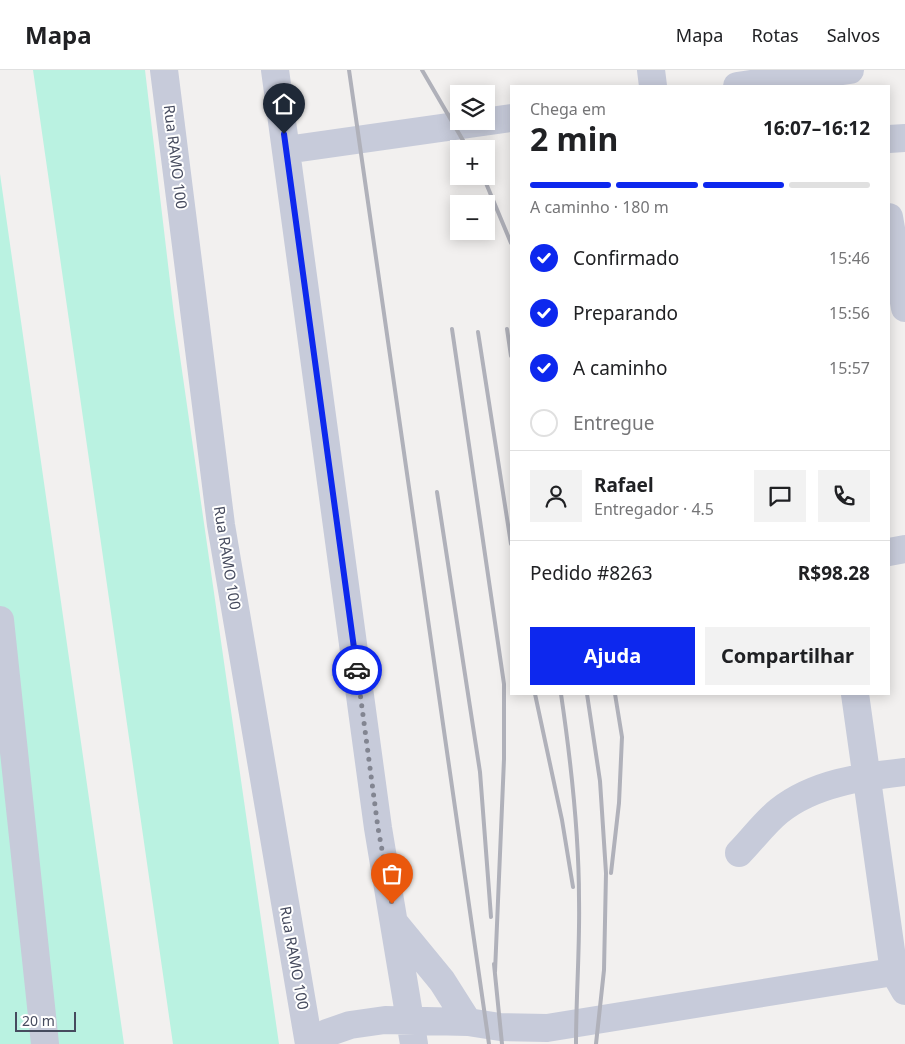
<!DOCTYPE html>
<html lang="pt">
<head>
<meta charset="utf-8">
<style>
	body { margin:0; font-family:"Noto Sans",sans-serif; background:#f2f2f2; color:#202124; height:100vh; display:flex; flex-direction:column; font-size:19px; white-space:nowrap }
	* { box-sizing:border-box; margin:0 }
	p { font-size:16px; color:#757577 }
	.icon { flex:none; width:28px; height:28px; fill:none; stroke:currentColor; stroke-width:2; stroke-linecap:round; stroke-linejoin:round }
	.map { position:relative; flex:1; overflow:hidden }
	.drawer { position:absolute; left:510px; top:15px; width:380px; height:610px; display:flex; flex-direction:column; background:#fff; border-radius:0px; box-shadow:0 2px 12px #0003 }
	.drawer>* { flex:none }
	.buttons { position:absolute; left:450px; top:15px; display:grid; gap:10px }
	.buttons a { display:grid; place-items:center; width:45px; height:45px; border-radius:0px; background:#fff; box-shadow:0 2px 12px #0003; font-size:25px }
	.scale { position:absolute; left:15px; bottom:12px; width:61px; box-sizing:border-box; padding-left:5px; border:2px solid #464b5e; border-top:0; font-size:14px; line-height:18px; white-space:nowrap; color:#464b5e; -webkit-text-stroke:4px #fff; paint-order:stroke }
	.pin { position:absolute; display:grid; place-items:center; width:42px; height:42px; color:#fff; margin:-51px -21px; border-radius:50% 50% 50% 0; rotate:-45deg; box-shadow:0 0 5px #0007 }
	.pin .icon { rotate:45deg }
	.courier { position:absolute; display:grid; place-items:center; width:50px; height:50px; margin:-25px; border:4px solid #0d28ee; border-radius:50%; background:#fff; color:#222; box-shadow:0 1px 6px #0007 }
	.head em { font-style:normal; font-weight:700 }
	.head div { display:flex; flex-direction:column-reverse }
	.head { display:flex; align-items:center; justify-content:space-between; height:85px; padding:0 20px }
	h1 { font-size:32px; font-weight:700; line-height:38px }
	.bar { display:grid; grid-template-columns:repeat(4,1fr); gap:8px 5px; align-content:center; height:60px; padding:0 20px }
	.bar i { height:6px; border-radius:4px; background:#e0e0e0 }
	.bar .selected { background:#0d28ee }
	.bar p { grid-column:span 4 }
	.line { display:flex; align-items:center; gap:12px; padding:0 20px; border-top:1px solid #e0e0e0 }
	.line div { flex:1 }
	.round { display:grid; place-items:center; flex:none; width:52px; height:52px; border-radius:0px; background:#f2f2f2 }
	ol { padding:0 20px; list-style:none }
	li { display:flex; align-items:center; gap:15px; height:55px }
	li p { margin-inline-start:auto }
	li .icon { padding:5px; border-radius:50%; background:#0d28ee; color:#fff; stroke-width:4 }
	li:last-child { color:#757577 }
	li i { width:28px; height:28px; border:2px solid #e0e0e0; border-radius:50% }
	.cta { display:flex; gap:10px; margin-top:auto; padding:10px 20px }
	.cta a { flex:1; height:58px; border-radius:0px; background:#0d28ee; color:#fff; font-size:20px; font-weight:700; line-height:58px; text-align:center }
	.cta a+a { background:#f2f2f2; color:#202124 }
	header { display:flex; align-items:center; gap:30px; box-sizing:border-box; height:70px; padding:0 25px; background:#fff; border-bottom:1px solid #e0e0e0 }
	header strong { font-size:24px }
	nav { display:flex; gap:28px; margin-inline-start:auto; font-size:18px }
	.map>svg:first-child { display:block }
</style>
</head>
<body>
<header>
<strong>Mapa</strong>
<nav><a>Mapa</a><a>Rotas</a><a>Salvos</a></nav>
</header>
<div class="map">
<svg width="905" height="974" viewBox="0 0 905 974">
	<rect width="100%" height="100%" fill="#f2f0ef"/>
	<path fill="#baf2e1" d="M33,0H145L174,245L279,974H173Z
		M0,104L124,974H0Z"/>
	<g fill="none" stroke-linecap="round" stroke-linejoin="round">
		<path stroke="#c7cbda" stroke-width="28" d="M164,0L221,455L309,974
			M275,0L378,758L414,974
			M651,0L653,16
			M737,16L850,0
			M889,69L905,68
			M286,80L511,48
			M889,147L905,238
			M889,482L905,479
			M0,550L45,974
			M855,624L894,902L905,921
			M739,783C752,770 764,753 779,741C814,713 861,707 905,702
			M396,855L442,911L468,952
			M311,974L327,963L350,955L385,950L468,952L500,957L547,958L905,900"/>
		<path stroke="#b0b1ba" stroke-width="4" d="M349,0L489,974
			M422,0L468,79
			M483,106L511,173
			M452,259L504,614V689L495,902
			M507,259L511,286
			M478,262L511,474
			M437,422L480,702L491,847
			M535,624L562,750L573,817
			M561,624C571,692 579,760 579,829C580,877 576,926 576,974
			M587,624L600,711L606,803L604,900L596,974
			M611,803L619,733L622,667L615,624
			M494,894L502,974"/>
	</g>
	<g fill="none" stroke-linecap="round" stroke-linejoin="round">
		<path stroke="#828591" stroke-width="5" stroke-dasharray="0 9" d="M357,600L378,758L392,834"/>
		<path stroke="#0d28ee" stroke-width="6" d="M284,64L357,600"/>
	</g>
	<g text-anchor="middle" stroke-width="4" stroke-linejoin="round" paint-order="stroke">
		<g font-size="15" fill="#464b5e" stroke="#fff">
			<text transform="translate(175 87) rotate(83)" y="5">Rua RAMO 100</text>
			<text transform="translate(227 488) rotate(81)" y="5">Rua RAMO 100</text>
			<text transform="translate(294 888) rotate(80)" y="5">Rua RAMO 100</text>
		</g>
	</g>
</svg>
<div class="buttons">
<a><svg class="icon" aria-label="layers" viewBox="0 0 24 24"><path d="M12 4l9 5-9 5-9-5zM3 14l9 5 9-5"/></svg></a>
<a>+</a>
<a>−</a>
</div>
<div class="scale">20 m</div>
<div class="pin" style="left:392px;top:834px;background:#ea580c"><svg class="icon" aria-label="bag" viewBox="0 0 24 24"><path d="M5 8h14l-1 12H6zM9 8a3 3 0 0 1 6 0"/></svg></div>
<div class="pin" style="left:284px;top:64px;background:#1f2937"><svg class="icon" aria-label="home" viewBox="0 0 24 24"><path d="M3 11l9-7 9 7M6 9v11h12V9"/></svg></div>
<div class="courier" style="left:357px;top:600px"><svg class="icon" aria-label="car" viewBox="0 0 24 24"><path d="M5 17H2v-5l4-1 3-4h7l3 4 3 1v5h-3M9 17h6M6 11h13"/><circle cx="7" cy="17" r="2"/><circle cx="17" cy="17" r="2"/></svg></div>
<section class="drawer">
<div class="head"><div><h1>2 min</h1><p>Chega em</p></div><em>16:07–16:12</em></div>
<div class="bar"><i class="selected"></i><i class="selected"></i><i class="selected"></i><i></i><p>A caminho · 180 m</p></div>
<ol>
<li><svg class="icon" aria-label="check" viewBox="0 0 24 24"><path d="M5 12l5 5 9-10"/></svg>Confirmado<p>15:46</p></li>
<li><svg class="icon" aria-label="check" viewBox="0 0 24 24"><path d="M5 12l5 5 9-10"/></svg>Preparando<p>15:56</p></li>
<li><svg class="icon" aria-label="check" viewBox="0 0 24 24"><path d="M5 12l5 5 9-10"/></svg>A caminho<p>15:57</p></li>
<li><i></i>Entregue</li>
</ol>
<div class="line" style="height:90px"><a class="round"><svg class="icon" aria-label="person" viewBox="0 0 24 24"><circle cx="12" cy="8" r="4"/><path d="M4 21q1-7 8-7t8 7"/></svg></a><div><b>Rafael</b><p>Entregador · 4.5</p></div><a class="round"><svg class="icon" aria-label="chat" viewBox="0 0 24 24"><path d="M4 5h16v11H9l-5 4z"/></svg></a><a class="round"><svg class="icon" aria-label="phone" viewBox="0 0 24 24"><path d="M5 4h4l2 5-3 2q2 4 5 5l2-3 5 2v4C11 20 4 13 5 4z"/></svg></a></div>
<div class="line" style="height:65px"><div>Pedido #8263</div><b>R$98.28</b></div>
<div class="cta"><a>Ajuda</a><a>Compartilhar</a></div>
</section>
</div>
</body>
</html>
